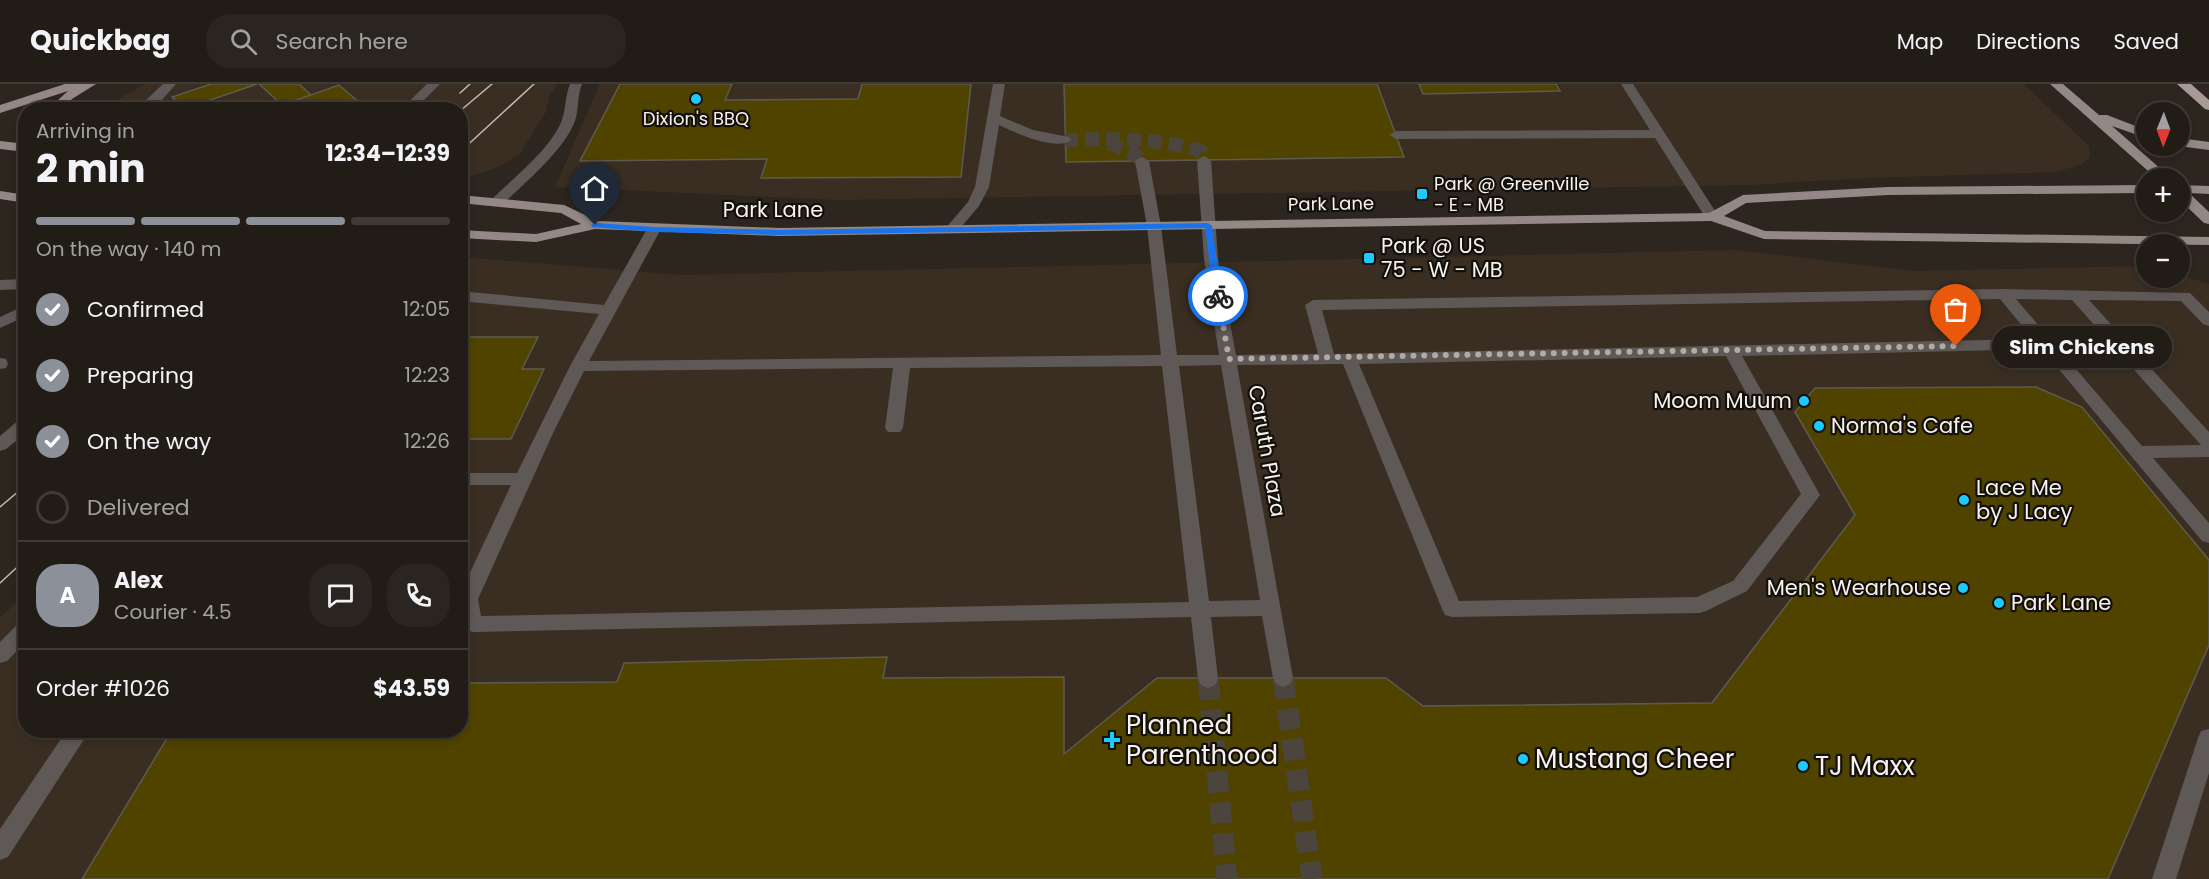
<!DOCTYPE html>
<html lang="en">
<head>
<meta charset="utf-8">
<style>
	body { margin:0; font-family:Poppins,sans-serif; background:#2a2520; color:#f1f3f6; height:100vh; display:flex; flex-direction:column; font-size:22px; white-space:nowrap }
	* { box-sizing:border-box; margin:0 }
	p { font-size:20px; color:#a2a1a1 }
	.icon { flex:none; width:33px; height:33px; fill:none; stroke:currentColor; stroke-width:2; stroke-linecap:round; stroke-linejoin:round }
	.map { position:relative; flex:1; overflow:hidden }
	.panel { position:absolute; left:18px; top:18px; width:450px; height:636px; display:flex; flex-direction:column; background:#221c17; border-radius:24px; box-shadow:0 3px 9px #0003,0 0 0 2px #3f3a36 }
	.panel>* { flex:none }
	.needle { width:39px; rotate:181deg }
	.buttons { position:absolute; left:2136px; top:18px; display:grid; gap:12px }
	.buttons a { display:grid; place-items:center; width:54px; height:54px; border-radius:50%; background:#221c17; box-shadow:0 3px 9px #0003,0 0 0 2px #3f3a36; font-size:30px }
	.pin { position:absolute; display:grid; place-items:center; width:51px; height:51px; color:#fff; margin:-62px -26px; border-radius:50% 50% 50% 0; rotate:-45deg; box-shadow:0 0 6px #0007 }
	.pin .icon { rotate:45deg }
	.courier { position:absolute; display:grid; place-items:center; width:60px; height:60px; margin:-30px; border:4px solid #1a73e8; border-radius:50%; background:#fff; color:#222; box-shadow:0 2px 8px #0007 }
	.bubble { position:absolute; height:42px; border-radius:21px; background:#221c17; box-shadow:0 3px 9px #0003,0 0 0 2px #3f3a36; font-size:20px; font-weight:700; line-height:42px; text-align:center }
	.summary em { font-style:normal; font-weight:700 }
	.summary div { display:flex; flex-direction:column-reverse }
	.summary { display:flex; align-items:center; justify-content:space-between; height:102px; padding:0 18px }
	h1 { font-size:39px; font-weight:700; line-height:45px }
	.bar { display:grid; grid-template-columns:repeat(4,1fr); gap:9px 6px; align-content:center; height:72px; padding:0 18px }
	.bar i { height:8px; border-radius:4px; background:#3f3a36 }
	.bar .on { background:#8c9099 }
	.bar p { grid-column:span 4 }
	.line { display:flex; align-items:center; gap:15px; padding:0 18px; border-top:2px solid #3f3a36 }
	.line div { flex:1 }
	.round { display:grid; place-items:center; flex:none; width:63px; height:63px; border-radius:24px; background:#2a2520 }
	ol { padding:0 18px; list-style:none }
	li { display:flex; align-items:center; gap:18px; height:66px }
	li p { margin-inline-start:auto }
	li .icon { padding:6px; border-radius:50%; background:#8c9099; color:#fff; stroke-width:4 }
	li:last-child { color:#a2a1a1 }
	li i { width:33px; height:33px; border:3px solid #3f3a36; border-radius:50% }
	header { display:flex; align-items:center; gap:36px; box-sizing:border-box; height:84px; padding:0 30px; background:#221c17; border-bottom:2px solid #3f3a36 }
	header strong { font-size:28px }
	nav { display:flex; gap:33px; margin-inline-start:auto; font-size:21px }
	.search { width:420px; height:54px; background:#2a2520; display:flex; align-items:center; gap:15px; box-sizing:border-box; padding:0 21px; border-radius:24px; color:#a2a1a1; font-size:22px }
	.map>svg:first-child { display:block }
</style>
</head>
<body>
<header>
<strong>Quickbag</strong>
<div class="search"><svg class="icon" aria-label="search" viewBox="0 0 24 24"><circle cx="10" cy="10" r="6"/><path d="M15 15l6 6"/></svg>Search here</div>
<nav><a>Map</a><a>Directions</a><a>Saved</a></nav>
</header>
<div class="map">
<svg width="2209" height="795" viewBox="0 0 2209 795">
	<rect width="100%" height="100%" fill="#2d261f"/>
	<path fill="#3a2e22" d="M145,0H558L549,13L546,28L519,71L500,82L464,95H461L460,26H99Z
		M600,0H2024L2089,62L2090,73L2082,80L2056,88L1866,94L1749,101L838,116L555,103Z
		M1735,166L1914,187L2144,182H2146V194H2180V191L2209,200V795H0V534L25,510L26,646H460L461,173L682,191Z"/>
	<path fill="#504300" stroke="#5d5b50" stroke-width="1.5" d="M211,0H257L184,25L172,13Z
		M259,0H299L311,11L282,21Z
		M620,0H732L725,16L858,15L862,0H971L961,93L761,94L767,75L580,77Z
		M1064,0H1377L1404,73L1066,78Z
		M1419,0H1556L1560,7L1423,10Z
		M339,1L368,26H269L282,21Z
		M460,253H538L522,285H544L511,355H460Z
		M2036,303L2082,323L2209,476V561L2108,795H82L172,646H460V599L617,598L624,579L887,573L883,594L1064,593V670L1157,594H1386L1423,622L1712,619L1855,431L1795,328L1815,304Z"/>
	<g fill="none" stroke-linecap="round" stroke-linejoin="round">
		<path stroke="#4b453e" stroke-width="14" stroke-dasharray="14 7" stroke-linecap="butt" d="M1064,56C1111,55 1156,53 1201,67L1204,76
			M1109,59L1133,69L1142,77"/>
		<path stroke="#4b453e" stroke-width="21" stroke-dasharray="21 10" stroke-linecap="butt" d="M1283,594L1312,795
			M1208,595L1227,795"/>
		<path fill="#5e5857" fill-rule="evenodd" d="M163,0H176L153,26H141L144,18Z
			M427,0H440L414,26H400Z
			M570,0H582C577,12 579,25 575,37C563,68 524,99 501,122H491L489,119L491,116C512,95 551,65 562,36C566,24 565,12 570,0Z
			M993,0H1005L1000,32L1033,46L1069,53L1071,56C1058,68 1013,48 999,41L989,103L979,122L956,149H946L944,146L968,118L975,103Z
			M1621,0H1633L1719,133L1717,136H1707L1655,54L1396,55L1389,51L1396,47L1650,46Z
			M1204,72L1211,76L1218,175L1236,271L1318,270L1305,221L1313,216L2004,205L2190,209L2209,228V242L2203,240L2181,217L2089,216L2209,348V373L2153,374L2209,439V459L2202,457L2042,265L1742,272L1820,411L1747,507L1706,527L1699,529L1452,533L1445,531L1442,525L1343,280L1237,281L1293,594L1290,600L1283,603L1276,600L1273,594L1262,532L1211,533L1218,595L1215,601L1208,604L1201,601L1198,595L1191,533L473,548L466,546L460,527V510L511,401H460V389H517L570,282L599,230L460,217V207L604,221L647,145L654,141L661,145L589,277L1161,271L1147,142L1135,77L1142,73L1149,77L1161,142L1177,271H1219L1204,175L1197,76ZM2000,215L2033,255L1334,270L1322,226ZM2016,215L2072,216L2201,361L2142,362ZM1726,272L1801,410L1733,497L1697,513L1459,517L1359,280ZM1221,281L1260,516L1209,517L1179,282ZM1162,282L1189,518L481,532L478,515L554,347L584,287L893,284L885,344L888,348H900L903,344L910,284Z
			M26,195V205L0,206V196Z
			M26,221V232L0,244V233Z
			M0,274L6,275L8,280L6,284L0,285Z
			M26,333V349L6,365L0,367V352L20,335Z
			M26,537V558L7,577L0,579V558L19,539Z
			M2209,645V689L2176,795H2152L2198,654L2201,647Z
			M67,646H90L8,773L0,776V745Z"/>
		<path fill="#938885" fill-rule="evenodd" d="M65,0H96L72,15L61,26H47L68,7L0,29V21Z
			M2050,0H2063L2099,31H2107L2146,46V54L2112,42L2171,94H2156Z
			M2180,54L2209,58V66L2178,62Z
			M0,57L26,60V68L0,65Z
			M2146,101V109L1888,111L1746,119L1724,132L1765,147L2209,153V161L1764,155L1711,137L780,152L595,145L536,158L460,154V146L536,150L581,140L561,129L460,119V111L564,121L598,137L780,144L1709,129L1743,111L1888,103Z
			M2180,101L2209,102V110L2189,109L2209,128V140L2204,139L2180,116Z
			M0,107L26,111V119L0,115Z"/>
		<path fill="#a89a97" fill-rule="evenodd" d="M2177,0H2191L2209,16V26L2205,25Z"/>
		<path stroke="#c0bab5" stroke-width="1.5" d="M460,9L470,0
			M460,27L492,0
			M460,68L534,0
			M0,423L26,401
			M0,499L26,475"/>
	</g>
	<path fill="#1a73e8" d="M595,139L654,143L780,146L1208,139L1212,142L1222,212L1218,214L1214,212L1205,144L780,151L654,148L592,143L591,141Z"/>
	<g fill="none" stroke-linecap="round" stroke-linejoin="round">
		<path stroke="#b1aba6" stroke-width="6" stroke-dasharray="0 10.8" d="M1218,212L1229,275L1956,262"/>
	</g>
	<g fill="#1ec9fd" stroke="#13100c" stroke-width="2">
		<circle cx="696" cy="15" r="6"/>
		<rect x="1416" y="104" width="12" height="12" rx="3"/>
		<rect x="1363" y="168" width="12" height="12" rx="3"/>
		<circle cx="1804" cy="317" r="6"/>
		<circle cx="1819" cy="342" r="6"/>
		<circle cx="1964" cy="416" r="6"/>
		<circle cx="1963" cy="504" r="6"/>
		<circle cx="1999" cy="519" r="6"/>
		<path d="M1109 647h6v6h6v6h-6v6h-6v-6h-6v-6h6z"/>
		<circle cx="1523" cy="675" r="6"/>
		<circle cx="1803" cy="682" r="6"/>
	</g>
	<g text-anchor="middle" stroke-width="4.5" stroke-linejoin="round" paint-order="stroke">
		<g font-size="18" fill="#f8f2ee" stroke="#13100c">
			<text x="696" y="41">Dixion's BBQ</text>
			<text x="1434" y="106" text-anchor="start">Park @ Greenville<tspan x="1434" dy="21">- E - MB</tspan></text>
		</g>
		<g font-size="18" fill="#f8f2ee" stroke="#13100c">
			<text transform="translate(1331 120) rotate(-1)" y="6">Park Lane</text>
		</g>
		<g font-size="21" fill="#f8f2ee" stroke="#13100c">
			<text x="773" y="133">Park Lane</text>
			<text transform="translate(1267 367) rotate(80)" y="7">Caruth Plaza</text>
		</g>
		<g font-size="21" fill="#f8f2ee" stroke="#13100c" text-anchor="start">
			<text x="1381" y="169">Park @ US<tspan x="1381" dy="24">75 - W - MB</tspan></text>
			<text x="1792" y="324" text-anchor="end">Moom Muum</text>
			<text x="1831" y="349">Norma's Cafe</text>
			<text x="1976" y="411">Lace Me<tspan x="1976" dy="24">by J Lacy</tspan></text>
			<text x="1951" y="511" text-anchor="end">Men's Wearhouse</text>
			<text x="2011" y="526">Park Lane</text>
		</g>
		<g font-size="26" fill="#f8f2ee" stroke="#13100c" text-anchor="start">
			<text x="1126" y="650">Planned<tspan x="1126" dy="30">Parenthood</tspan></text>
			<text x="1535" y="684">Mustang Cheer</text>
			<text x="1815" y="691">TJ Maxx</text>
		</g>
	</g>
</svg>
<div class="buttons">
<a><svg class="needle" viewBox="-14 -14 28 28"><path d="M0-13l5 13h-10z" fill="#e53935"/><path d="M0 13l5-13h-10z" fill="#a2a1a1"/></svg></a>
<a>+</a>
<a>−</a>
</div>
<div class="pin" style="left:1956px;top:262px;background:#ea580c"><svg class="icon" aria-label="bag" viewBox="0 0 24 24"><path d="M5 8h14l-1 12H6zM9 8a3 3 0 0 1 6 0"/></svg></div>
<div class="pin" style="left:595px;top:141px;background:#1f2937"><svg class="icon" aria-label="home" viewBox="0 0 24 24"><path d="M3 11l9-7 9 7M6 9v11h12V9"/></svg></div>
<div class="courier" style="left:1218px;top:212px"><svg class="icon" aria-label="bike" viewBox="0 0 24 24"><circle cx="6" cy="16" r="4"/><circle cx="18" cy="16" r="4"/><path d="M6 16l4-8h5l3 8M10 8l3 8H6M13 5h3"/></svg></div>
<div class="bubble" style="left:1992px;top:242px;width:180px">Slim Chickens</div>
<section class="panel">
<div class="summary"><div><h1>2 min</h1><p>Arriving in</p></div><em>12:34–12:39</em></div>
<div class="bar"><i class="on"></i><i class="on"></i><i class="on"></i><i></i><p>On the way · 140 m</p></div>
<ol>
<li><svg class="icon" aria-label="check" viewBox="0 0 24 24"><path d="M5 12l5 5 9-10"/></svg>Confirmed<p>12:05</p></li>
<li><svg class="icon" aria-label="check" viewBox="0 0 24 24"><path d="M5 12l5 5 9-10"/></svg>Preparing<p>12:23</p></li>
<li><svg class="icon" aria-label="check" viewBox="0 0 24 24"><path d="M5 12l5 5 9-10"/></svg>On the way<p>12:26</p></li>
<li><i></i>Delivered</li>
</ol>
<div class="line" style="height:108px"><b class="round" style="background:#8c9099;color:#fff">A</b><div><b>Alex</b><p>Courier · 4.5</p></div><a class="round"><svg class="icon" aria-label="chat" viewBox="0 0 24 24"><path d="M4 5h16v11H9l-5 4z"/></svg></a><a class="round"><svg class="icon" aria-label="phone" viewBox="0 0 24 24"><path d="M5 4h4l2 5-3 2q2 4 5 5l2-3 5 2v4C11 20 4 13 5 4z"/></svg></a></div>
<div class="line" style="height:78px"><div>Order #1026</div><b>$43.59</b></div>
</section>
</div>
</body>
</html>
